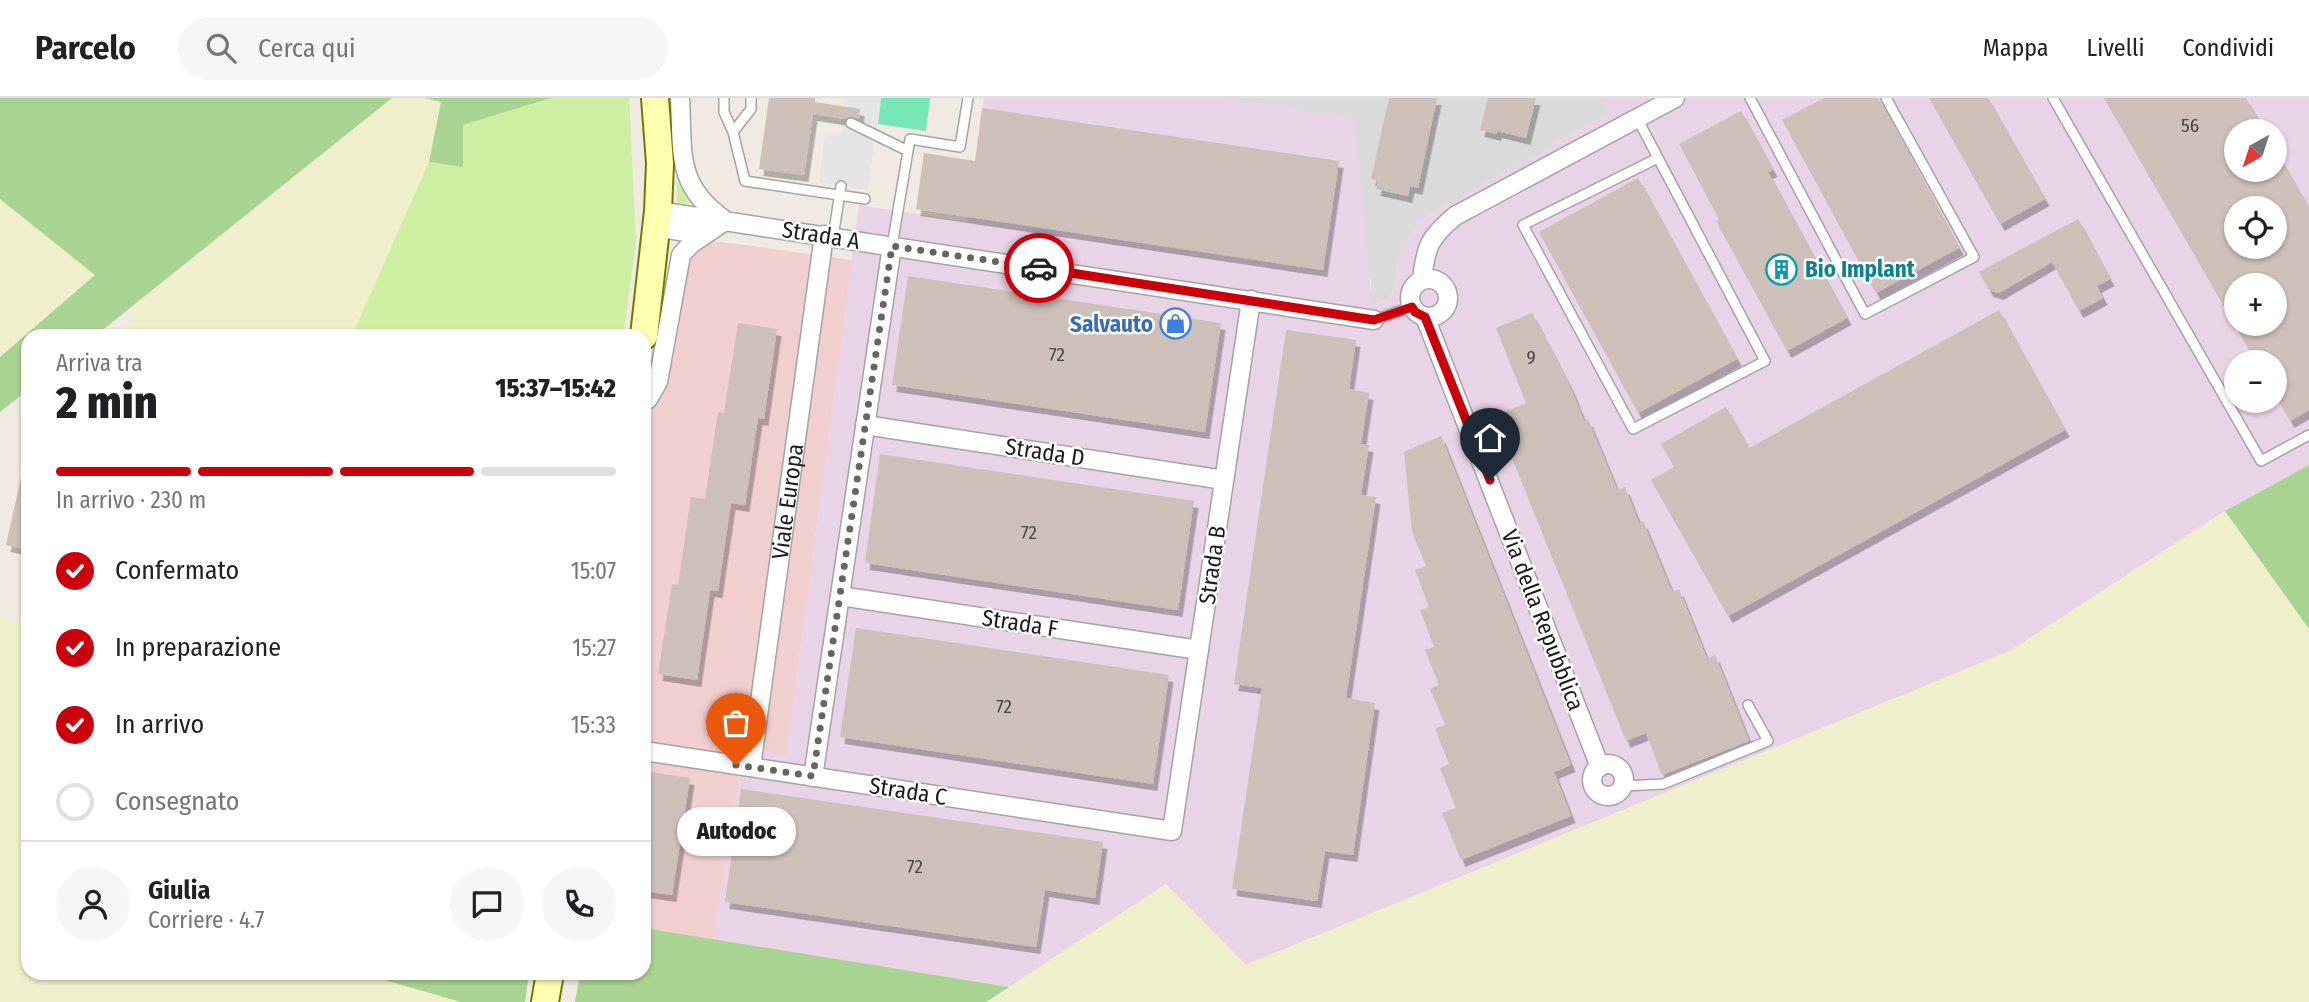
<!DOCTYPE html>
<html lang="it">
<head>
<meta charset="utf-8">
<style>
	body { margin:0; font-family:"Fira Sans Condensed",sans-serif; background:#f6f6f6; color:#202124; height:100vh; display:flex; flex-direction:column; font-size:26px; white-space:nowrap }
	* { box-sizing:border-box; margin:0 }
	p { font-size:23px; color:#757577 }
	.icon { flex:none; width:38px; height:38px; fill:none; stroke:currentColor; stroke-width:2; stroke-linecap:round; stroke-linejoin:round }
	.map { position:relative; flex:1; overflow:hidden }
	.details { position:absolute; left:21px; top:231px; width:630px; height:651px; display:flex; flex-direction:column; background:#fff; border-radius:21px; box-shadow:0 2px 5px #0004 }
	.details>* { flex:none }
	.needle { width:46px; rotate:219deg }
	.controls { position:absolute; left:2224px; top:21px; display:grid; gap:14px }
	.controls a { display:grid; place-items:center; width:63px; height:63px; border-radius:50%; background:#fff; box-shadow:0 2px 5px #0004; font-size:35px }
	.pin { position:absolute; display:grid; place-items:center; width:60px; height:60px; color:#fff; margin:-72px -30px; border-radius:50% 50% 50% 0; rotate:-45deg; box-shadow:0 0 7px #0007 }
	.pin .icon { rotate:45deg }
	.courier { position:absolute; display:grid; place-items:center; width:70px; height:70px; margin:-35px; border:5px solid #cb000a; border-radius:50%; background:#fff; color:#222; box-shadow:0 2px 9px #0007 }
	.bubble { position:absolute; height:49px; border-radius:24px; background:#fff; box-shadow:0 2px 5px #0004; font-size:23px; font-weight:800; line-height:49px; text-align:center }
	.overview em { font-style:normal; font-weight:800 }
	.overview div { display:flex; flex-direction:column-reverse }
	.overview { display:flex; align-items:center; justify-content:space-between; height:119px; padding:0 35px }
	h1 { font-size:46px; font-weight:800; line-height:52px }
	.bar { display:grid; grid-template-columns:repeat(4,1fr); gap:10px 7px; align-content:center; height:84px; padding:0 35px }
	.bar i { height:9px; border-radius:5px; background:#e0e0e0 }
	.bar .on { background:#cb000a }
	.bar p { grid-column:span 4 }
	.line { display:flex; align-items:center; gap:18px; padding:0 35px; border-top:2px solid #e0e0e0 }
	.line div { flex:1 }
	.round { display:grid; place-items:center; flex:none; width:74px; height:74px; border-radius:37px; background:#f6f6f6 }
	ol { padding:0 35px; list-style:none }
	li { display:flex; align-items:center; gap:21px; height:77px }
	li p { margin-inline-start:auto }
	li .icon { padding:7px; border-radius:50%; background:#cb000a; color:#fff; stroke-width:4 }
	li:last-child { color:#757577 }
	li i { width:38px; height:38px; border:4px solid #e0e0e0; border-radius:50% }
	header { display:flex; align-items:center; gap:42px; box-sizing:border-box; height:98px; padding:0 35px; background:#fff; border-bottom:2px solid #e0e0e0 }
	header strong { font-size:33px }
	nav { display:flex; gap:38px; margin-inline-start:auto; font-size:24px }
	.search { width:490px; height:63px; background:#f6f6f6; display:flex; align-items:center; gap:18px; box-sizing:border-box; padding:0 24px; border-radius:38px; color:#757577; font-size:26px }
	.map>svg:first-child { display:block }
</style>
</head>
<body>
<header>
<strong>Parcelo</strong>
<div class="search"><svg class="icon" aria-label="search" viewBox="0 0 24 24"><circle cx="10" cy="10" r="6"/><path d="M15 15l6 6"/></svg>Cerca qui</div>
<nav><a>Mappa</a><a>Livelli</a><a>Condividi</a></nav>
</header>
<div class="map">
<svg width="2309" height="904" viewBox="0 0 2309 904">
	<defs>
		<filter id="shadow"><feDropShadow dx="4.5" dy="7" stdDeviation="0" flood-color="#0004"/></filter>
	</defs>
	<rect width="100%" height="100%" fill="#f0eae2"/>
	<path fill="#dbdada" d="M1228,0H1603L1610,15L1420,122L1399,158L1393,195L1385,203L1371,207V182Z"/>
	<path fill="#f2cfcf" d="M710,144H722L852,162L786,658L744,650L713,842L644,830V356L652,308L683,166L701,148Z"/>
	<path fill="#e9d3e6" fill-rule="evenodd" d="M984,0H1228L1354,20L1372,207L1385,203L1393,195L1399,158L1419,122L1609,15L1603,0H2309V367L2225,413L2010,553L1245,867L1166,786L1009,889L713,842L744,650L786,657L859,107L967,124ZM2236,33H2275V72H2236ZM2236,110H2275V149H2236ZM2236,187H2275V226H2236ZM2236,264H2275V303H2236Z"/>
	<path fill="#eff0cb" d="M392,0H424L441,4L429,64L352,238H129L134,207Z
		M0,101L95,177L0,259Z
		M2225,413L2309,531V904H986L1166,786L1246,867L2010,553Z
		M0,517L28,529V875H360L461,904H0Z"/>
	<path fill="#ccefa2" d="M551,0H629L636,144L623,238H352L429,64L463,69V27Z
		M677,77L692,105L679,106L677,103Z"/>
	<path fill="#a9d393" d="M0,0H392L95,238H28V292L0,314V259L95,177L0,101Z
		M424,0H551L463,27V69L429,64L441,4Z
		M2309,367V531L2225,413Z
		M644,830L1009,889L986,904H575L580,875H644Z
		M360,875H529L525,904H461Z"/>
	<path fill="#78e7b7" d="M881,0H930L926,33L878,26Z"/>
	<path fill="#e5e5e5" d="M845,0H881L868,92L819,84L825,36L841,37Z"/>
	<path fill="#ccc0b8" fill-rule="evenodd" filter="url(#shadow)" d="M769,0H815V4L860,11L859,21L851,18L845,21L813,16L804,77L759,71Z
		M1389,0H1437L1418,90L1410,88L1408,98L1376,91L1378,83L1371,81Z
		M1488,0H1536L1526,40L1497,33V36L1480,32Z
		M1824,0H1878L1959,150L1876,195L1782,22Z
		M1929,0H1988L2045,101L2000,126Z
		M2104,0H2246L2265,33H2236V72H2275V51L2309,110V312L2290,323L2275,297V264H2256ZM2236,110H2275V149H2236ZM2236,187H2275V226H2236Z
		M982,10L1339,63L1323,172L916,111L924,55L975,63Z
		M1741,13L1773,72L1768,74L1847,220L1787,253L1716,123L1719,121L1679,46Z
		M1638,80L1737,261L1638,315L1539,134Z
		M2078,121L2110,181L2097,188L2103,200L2079,213L2052,164L1999,195L1989,192L1979,174Z
		M908,178L1221,225L1205,334L892,287Z
		M1999,212L2065,332L1728,518L1651,382L1674,369L1661,346L1726,309L1749,350Z
		M1532,215L1570,288L1584,323L1588,321L1617,392L1625,389L1639,425L1643,423L1672,494L1679,491L1707,561L1715,557L1749,643L1662,677L1646,635L1626,643L1495,318L1526,305L1496,230Z
		M738,225L777,231L764,321L758,320L745,407L731,405L718,493L710,492L697,582L658,576L672,486L678,487L691,399L705,401L718,314L724,315Z
		M1286,232L1356,242L1349,291L1369,295L1361,346L1369,347L1361,397L1376,399L1346,600L1375,605L1353,757L1325,753L1317,803L1232,791L1262,590L1234,586Z
		M1441,338L1571,667L1554,674L1571,718L1461,762L1442,715L1456,710L1440,670L1449,666L1435,631L1445,627L1430,591L1439,587L1425,552L1434,549L1420,512L1429,509L1415,472L1426,468L1412,434L1404,354Z
		M880,356L1194,403L1178,512L865,465Z
		M22,375H28V452L6,447Z
		M856,530L1169,577L1153,686L840,639Z
		M650,674L690,680L672,797L644,793V716Z
		M741,691L1103,744L1095,800L1045,792L1036,849L725,804Z"/>
	<g fill="none" stroke-linecap="round" stroke-linejoin="round">
		<defs>
			<path id="service" d="M724,0V14L733,34L745,83
				M1750,0L1865,216L1974,159L1886,0
				M2053,0L2261,363L2309,337
				M1637,20L1765,263L1633,331L1523,127L1658,60
				M851,25L908,53
				M733,34L751,11V0
				M745,83L865,101
				M833,139L841,88
				M892,148L910,41L960,49L968,0
				M1374,222L1411,209
				M1623,688L1663,686L1768,643L1748,607"/>
			<g id="minor">
				<path d="M680,0C683,52 675,86 722,120"/>
				<path d="M658,113L1374,222"/>
				<path d="M657,128C675,133 691,137 709,130"/>
				<circle cx="1429" cy="200" r="19"/>
				<path d="M1422,181C1426,148 1429,140 1455,118L1675,0"/>
				<path d="M1425,219L1600,669"/>
				<path d="M644,304L648,301L658,284L681,157L691,146L725,123"/>
				<path d="M865,327L1224,382"/>
				<path d="M840,498L1199,552"/>
				<path d="M644,653L1172,733L1251,202"/>
				<circle cx="1608" cy="682" r="16"/>
				<path id="s1" d="M751,669L824,137"/>
				<path d="M813,679L892,148"/>
			</g>
			<path id="secondary" d="M644,238L658,113L660,65L655,0
				M545,904L550,875"/>
		</defs>
		<use href="#service" stroke="#a4a4a4" stroke-width="12"/>
		<use href="#minor" stroke="#a4a4a4" stroke-width="21"/>
		<use href="#secondary" stroke="#717900" stroke-width="30"/>
		<use href="#service" stroke="#fff" stroke-width="9"/>
		<use href="#minor" stroke="#fff" stroke-width="18"/>
		<use href="#secondary" stroke="#ffffb1" stroke-width="26"/>
	</g>
	<g fill="none" stroke-linecap="round" stroke-linejoin="round">
		<path stroke="#676562" stroke-width="7" stroke-dasharray="0 12.6" d="M736,667L813,678L892,148L1039,170"/>
		<path stroke="#cb000a" stroke-width="9" d="M1039,170L1374,222L1412,209L1415,214L1425,219L1490,382"/>
	</g>
	<defs>
		<symbol id="building-ring" viewBox="-11 -11 22 22"><circle r="9.5" fill="#fff" stroke="#0f9aa8" stroke-width="1.5"/><path d="M-4-6H4V6H1V3H-1V6H-4ZM-2.5-4.3h1.7v1.8h-1.7ZM.8-4.3h1.7v1.8H.8ZM-2.5-1h1.7V.8h-1.7ZM.8-1h1.7V.8H.8Z" fill="#0f9aa8"/></symbol>
		<symbol id="shop-ring" viewBox="-11 -11 22 22"><circle r="9.5" fill="#fff" stroke="#3f7fe0" stroke-width="1.5"/><path d="M-5-2.5h2.3a2.7 3.5 0 0 1 5.4 0H5L5.5 6h-11ZM-1.5-2.5h3a1.5 2.3 0 0 0-3 0Z" fill="#3f7fe0"/></symbol>
	</defs>
	<g fill-rule="evenodd">
		<use href="#building-ring" x="1764" y="154" width="35" height="35"/>
		<use href="#shop-ring" x="1158" y="208" width="35" height="35"/>
	</g>
	<g text-anchor="middle" stroke-width="5" stroke-linejoin="round" paint-order="stroke">
		<g font-size="19" fill="#494644">
			<text x="2190" y="34">56</text>
			<text x="1057" y="263">72</text>
			<text x="1531" y="266">9</text>
			<text x="1029" y="441">72</text>
			<text x="1004" y="615">72</text>
			<text x="915" y="775">72</text>
		</g>
		<g font-size="23" fill="#1d1d1d" stroke="#fff">
			<text transform="translate(821 137) rotate(9)" y="8">Strada A</text>
			<text transform="translate(1045 354) rotate(9)" y="8">Strada D</text>
			<text dy="8" stroke="none"><textPath href="#s1" startOffset="268">Viale Europa</textPath></text>
			<text transform="translate(1212 467) rotate(-82)" y="8">Strada B</text>
			<text transform="translate(1543 522) rotate(69)" y="8">Via della Repubblica</text>
			<text transform="translate(1020 525) rotate(9)" y="8">Strada F</text>
			<text transform="translate(908 693) rotate(9)" y="8">Strada C</text>
		</g>
		<g font-size="23" font-weight="bold" fill="#0d838f" stroke="#fff" text-anchor="start">
			<text x="1805" y="179">Bio Implant</text>
		</g>
		<g font-size="23" font-weight="bold" fill="#366cbe" stroke="#fff" text-anchor="end">
			<text x="1153" y="234">Salvauto</text>
		</g>
	</g>
</svg>
<div class="controls">
<a><svg class="needle" viewBox="-14 -14 28 28"><path d="M0-13l5 13h-10z" fill="#e53935"/><path d="M0 13l5-13h-10z" fill="#757577"/></svg></a>
<a><svg class="icon" aria-label="locate" viewBox="0 0 24 24"><circle cx="12" cy="12" r="6"/><path d="M12 2v4M12 18v4M2 12h4M18 12h4"/></svg></a>
<a>+</a>
<a>−</a>
</div>
<div class="pin" style="left:736px;top:667px;background:#ea580c"><svg class="icon" aria-label="bag" viewBox="0 0 24 24"><path d="M5 8h14l-1 12H6zM9 8a3 3 0 0 1 6 0"/></svg></div>
<div class="pin" style="left:1490px;top:382px;background:#1f2937"><svg class="icon" aria-label="home" viewBox="0 0 24 24"><path d="M3 11l9-7 9 7M6 9v11h12V9"/></svg></div>
<div class="courier" style="left:1039px;top:170px"><svg class="icon" aria-label="car" viewBox="0 0 24 24"><path d="M5 17H2v-5l4-1 3-4h7l3 4 3 1v5h-3M9 17h6M6 11h13"/><circle cx="7" cy="17" r="2"/><circle cx="17" cy="17" r="2"/></svg></div>
<div class="bubble" style="left:677px;top:709px;width:119px">Autodoc</div>
<section class="details">
<div class="overview"><div><h1>2 min</h1><p>Arriva tra</p></div><em>15:37–15:42</em></div>
<div class="bar"><i class="on"></i><i class="on"></i><i class="on"></i><i></i><p>In arrivo · 230 m</p></div>
<ol>
<li><svg class="icon" aria-label="check" viewBox="0 0 24 24"><path d="M5 12l5 5 9-10"/></svg>Confermato<p>15:07</p></li>
<li><svg class="icon" aria-label="check" viewBox="0 0 24 24"><path d="M5 12l5 5 9-10"/></svg>In preparazione<p>15:27</p></li>
<li><svg class="icon" aria-label="check" viewBox="0 0 24 24"><path d="M5 12l5 5 9-10"/></svg>In arrivo<p>15:33</p></li>
<li><i></i>Consegnato</li>
</ol>
<div class="line" style="height:126px"><a class="round"><svg class="icon" aria-label="person" viewBox="0 0 24 24"><circle cx="12" cy="8" r="4"/><path d="M4 21q1-7 8-7t8 7"/></svg></a><div><b>Giulia</b><p>Corriere · 4.7</p></div><a class="round"><svg class="icon" aria-label="chat" viewBox="0 0 24 24"><path d="M4 5h16v11H9l-5 4z"/></svg></a><a class="round"><svg class="icon" aria-label="phone" viewBox="0 0 24 24"><path d="M5 4h4l2 5-3 2q2 4 5 5l2-3 5 2v4C11 20 4 13 5 4z"/></svg></a></div>
</section>
</div>
</body>
</html>
